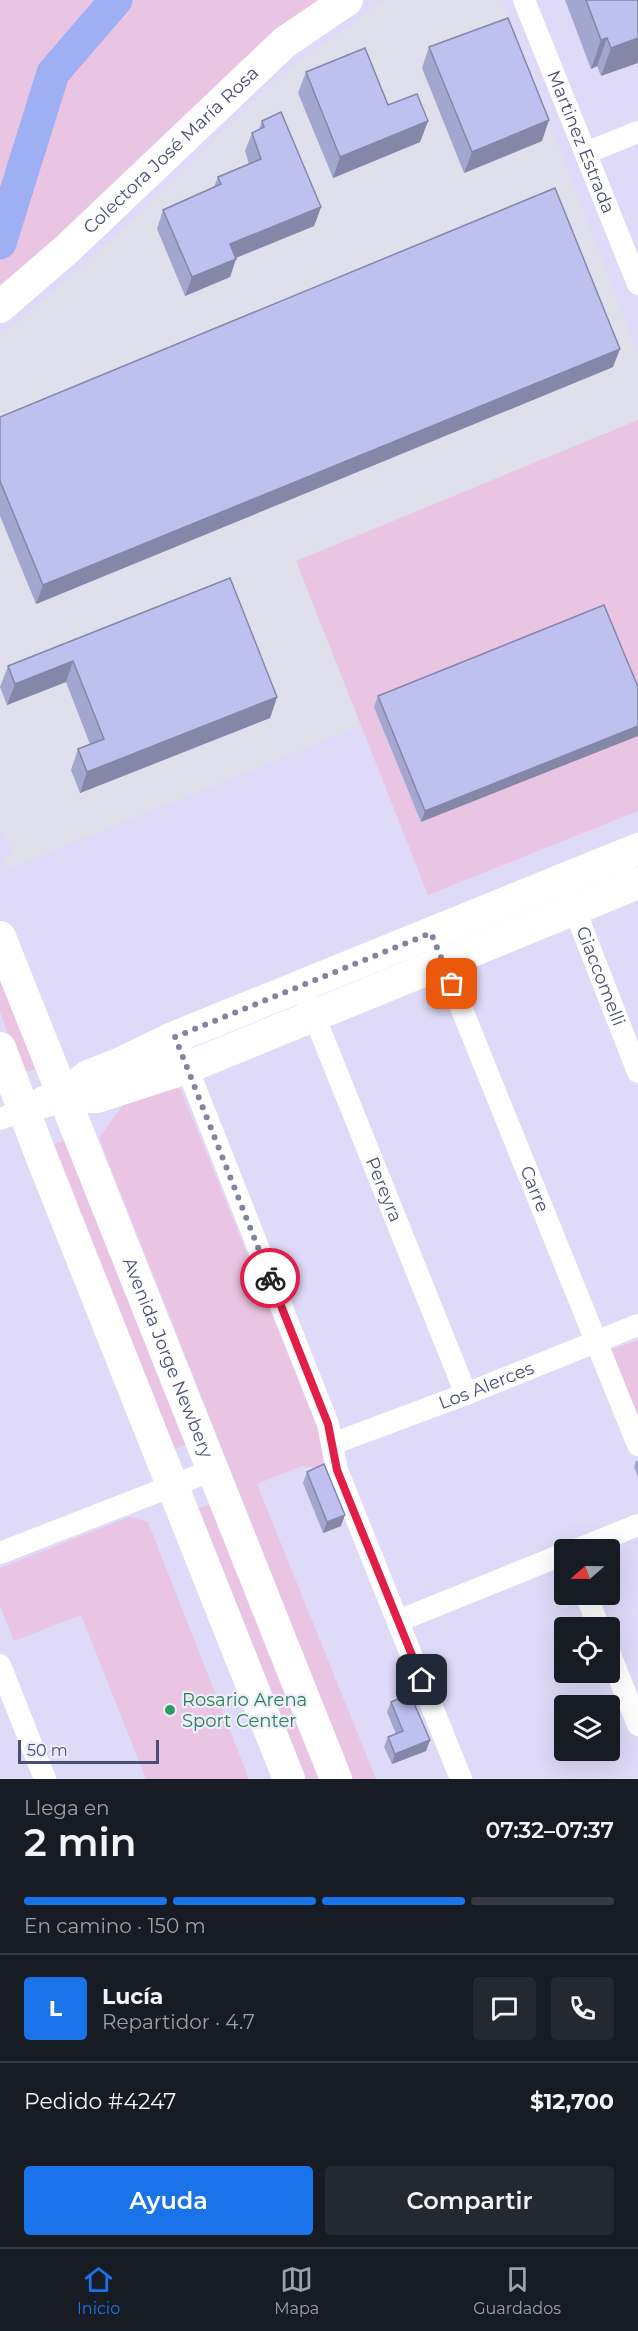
<!DOCTYPE html>
<html lang="es">
<head>
<meta charset="utf-8">
<style>
	body { margin:0; font-family:Montserrat,sans-serif; background:#242831; color:#f1f3f6; height:100vh; display:flex; flex-direction:column; font-size:22px; white-space:nowrap }
	* { box-sizing:border-box; margin:0 }
	p { font-size:20px; color:#9ea1a6 }
	.icon { flex:none; width:33px; height:33px; fill:none; stroke:currentColor; stroke-width:2; stroke-linecap:round; stroke-linejoin:round }
	.map { position:relative; height:1779px; overflow:hidden }
	.sheet { display:flex; flex-direction:column; background:#171b24; flex:1 }
	.sheet>* { flex:none }
	.needle { width:39px; rotate:250deg }
	.fabs { position:absolute; left:554px; top:1539px; display:grid; gap:12px }
	.fabs a { display:grid; place-items:center; width:66px; height:66px; border-radius:6px; background:#171b24; box-shadow:0 6px 24px #0002; font-size:30px }
	.scale { position:absolute; left:18px; bottom:15px; width:141px; box-sizing:border-box; padding-left:6px; border:3px solid #4b4f74; border-top:0; font-size:16px; line-height:21px; white-space:nowrap; color:#4b4f74; -webkit-text-stroke:4px #efecfe; paint-order:stroke }
	.pin { position:absolute; display:grid; place-items:center; width:51px; height:51px; color:#fff; margin:-26px; border-radius:12px; box-shadow:0 3px 9px #0006 }
	.courier { position:absolute; display:grid; place-items:center; width:60px; height:60px; margin:-30px; border:4px solid #e11d48; border-radius:50%; background:#fff; color:#222; box-shadow:0 2px 8px #0007 }
	.overview em { font-style:normal; font-weight:600 }
	.overview div { display:flex; flex-direction:column-reverse }
	.overview { display:flex; align-items:center; justify-content:space-between; height:102px; padding:0 24px }
	h1 { font-size:39px; font-weight:600; line-height:45px }
	.bar { display:grid; grid-template-columns:repeat(4,1fr); gap:9px 6px; align-content:center; height:72px; padding:0 24px }
	.bar i { height:8px; border-radius:4px; background:#363941 }
	.bar .current { background:#1a73e8 }
	.bar p { grid-column:span 4 }
	.line { display:flex; align-items:center; gap:15px; padding:0 24px; border-top:2px solid #363941 }
	.line div { flex:1 }
	.round { display:grid; place-items:center; flex:none; width:63px; height:63px; border-radius:6px; background:#242831 }
	.primary-button { display:flex; gap:12px; margin-top:auto; padding:12px 24px }
	.primary-button a { flex:1; height:69px; border-radius:6px; background:#1a73e8; color:#fff; font-size:24px; font-weight:600; line-height:69px; text-align:center }
	.primary-button a+a { background:#242831; color:#f1f3f6 }
	.dock { display:flex; justify-content:space-around; align-items:center; height:84px; border-top:2px solid #363941; background:#171b24; font-size:16px; color:#9ea1a6 }
	.dock a { display:grid; justify-items:center; gap:3px }
	.dock .current { color:#1a73e8 }
	.map>svg:first-child { display:block }
</style>
</head>
<body>
<div class="map">
<svg width="638" height="1779" viewBox="0 0 638 1779">
	<rect width="100%" height="100%" fill="#e9e6fb"/>
	<path fill="#dedaf8" fill-rule="evenodd" d="M0,0H638V1779H0ZM564,1550H609V1594H564ZM564,1628H609V1672H564ZM564,1706H609V1750H564Z"/>
	<path fill="#e0dfec" d="M384,0H502L638,353V420L296,561L361,726L6,870L3,862L12,851L4,832L0,830V337L136,218L278,77Z"/>
	<path fill="#e9c5e3" d="M0,0H347L0,307Z
		M638,420V811L428,895L296,561Z
		M0,965L36,1068L31,1071H23L18,1063L0,1011Z
		M172,1085L181,1090L319,1432L325,1470L302,1466L257,1484L376,1779H353L99,1138L123,1105Z
		M68,1139L188,1444L172,1450L50,1146Z
		M638,1340V1421L610,1350Z
		M214,1503L324,1779H304L196,1509Z
		M129,1517L148,1522L249,1779H146L81,1615L14,1641L0,1606V1568Z"/>
	<g fill="none" stroke-linecap="round" stroke-linejoin="round">
		<g stroke="#fff" stroke-width="22">
			<path id="s1" d="M524,0L638,284"/>
			<path d="M586,153L638,132"/>
			<path id="s2" d="M569,895L638,1072"/>
			<path id="s3" d="M437,948L638,1445"/>
			<path id="s4" d="M309,1003L466,1394"/>
			<path d="M175,1037L328,1424L337,1470L461,1779"/>
			<path d="M0,1119L23,1110"/>
			<path id="s5" d="M332,1444L466,1394L638,1325"/>
			<path d="M576,1550L638,1525"/>
			<path d="M0,1553L213,1470"/>
			<path d="M586,1594L599,1628"/>
			<path d="M398,1621L564,1554"/>
			<path d="M609,1652L638,1725"/>
			<path d="M0,1665L45,1779"/>
		</g>
		<g stroke="#fff" stroke-width="32">
			<path id="s6" d="M0,307L67,249L285,42L347,0"/>
			<path id="s7" d="M0,937L336,1779"/>
			<path d="M0,1048L40,1153L289,1779"/>
			<path d="M63,1096L97,1097L186,1068L638,883"/>
			<path d="M44,1102L63,1096L88,1076L119,1064L175,1037L638,849"/>
		</g>
		<path stroke="#9faff3" stroke-width="33" d="M0,243L53,73L116,0"/>
	</g>
	<path fill="#a3a6ce" d="M565,0H638L601,76L597,66L591,69Z
		M429,47L542,141L464,173L422,68Z
		M306,72L428,121L420,142L333,178L298,93Z
		M262,121L321,207L314,226L236,258L230,277L185,296L157,229L163,210L214,187L218,177L249,164L245,151L252,133L259,129Z
		M613,367L36,604L0,516V417Z
		M230,578L277,697L270,718L80,793L71,770L78,749L90,744L66,682L7,705L0,687L8,666Z
		M604,605L421,822L374,707L378,696Z
		M636,1461H638V1477L634,1467Z
		M307,1472L341,1526L323,1533L303,1483Z
		M391,1702L430,1740L426,1751L392,1764L384,1747L388,1737L396,1734L387,1712Z"/>
	<path fill="#8587a8" d="M607,38L597,66L591,69L601,40Z
		M638,38V63L601,76L611,48Z
		M549,120L542,141L464,173L472,152Z
		M428,121L420,142L333,178L340,157Z
		M321,207L314,226L223,263L230,244Z
		M236,259L230,277L185,296L192,277Z
		M620,349L613,367L36,604L43,585Z
		M73,661L66,682L7,705L15,684Z
		M277,697L270,718L80,793L87,772Z
		M638,726V736L421,822L425,811Z
		M345,1515L341,1526L323,1533L327,1522Z
		M430,1740L426,1751L392,1764L395,1754Z"/>
	<path fill="#bec1f0" stroke="#8587a8" stroke-width="1.5" d="M586,0H638V38L611,48L607,38L601,40Z
		M508,18L549,120L472,152L429,47Z
		M365,48L388,105L417,94L428,121L340,157L306,72Z
		M281,112L321,207L230,244L236,259L192,277L163,210L221,184L218,177L261,159L252,133L264,127L262,121Z
		M555,188L620,349L43,585L0,481V417Z
		M230,578L277,697L87,772L78,749L104,739L73,661L15,684L8,666Z
		M604,605L638,687V726L425,811L378,696Z
		M324,1464L345,1515L327,1522L307,1472Z
		M410,1694L430,1740L395,1754L388,1737L403,1731L391,1702Z"/>
	<g fill="none" stroke-linecap="round" stroke-linejoin="round">
		<path stroke="#8284a3" stroke-width="6" stroke-dasharray="0 10.8" d="M270,1278L175,1037L431,933L452,984"/>
		<path stroke="#e11d48" stroke-width="8" d="M270,1278L328,1424L337,1470L422,1680"/>
	</g>
	<circle fill="#2e9e5b" stroke="#efecfe" stroke-width="2" cx="170" cy="1710" r="6"/>
	<g text-anchor="middle" stroke-width="4.5" stroke-linejoin="round" paint-order="stroke">
		<g font-size="18" fill="#4b4f74" stroke="#efecfe">
			<text dy="6" stroke="none"><textPath href="#s1" startOffset="153">Martinez Estrada</textPath></text>
			<text dy="6" stroke="none"><textPath href="#s6" startOffset="232">Colectora José María Rosa</textPath></text>
			<text dy="6" stroke="none"><textPath href="#s2" startOffset="87">Giaccomelli</textPath></text>
			<text dy="6" stroke="none"><textPath href="#s3" startOffset="260">Carre</textPath></text>
			<text dy="6" stroke="none"><textPath href="#s4" startOffset="201">Pereyra</textPath></text>
			<text dy="6" stroke="none"><textPath href="#s7" startOffset="453">Avenida Jorge Newbery</textPath></text>
			<text dy="6" stroke="none"><textPath href="#s5" startOffset="165">Los Alerces</textPath></text>
		</g>
		<g font-size="18" fill="#27864d" stroke="#efecfe" text-anchor="start">
			<text x="182" y="1706">Rosario Arena<tspan x="182" dy="21">Sport Center</tspan></text>
		</g>
	</g>
</svg>
<div class="fabs">
<a><svg class="needle" viewBox="-14 -14 28 28"><path d="M0-13l5 13h-10z" fill="#e53935"/><path d="M0 13l5-13h-10z" fill="#9ea1a6"/></svg></a>
<a><svg class="icon" aria-label="locate" viewBox="0 0 24 24"><circle cx="12" cy="12" r="6"/><path d="M12 2v4M12 18v4M2 12h4M18 12h4"/></svg></a>
<a><svg class="icon" aria-label="layers" viewBox="0 0 24 24"><path d="M12 4l9 5-9 5-9-5zM3 14l9 5 9-5"/></svg></a>
</div>
<div class="scale">50 m</div>
<div class="pin" style="left:452px;top:984px;background:#ea580c"><svg class="icon" aria-label="bag" viewBox="0 0 24 24"><path d="M5 8h14l-1 12H6zM9 8a3 3 0 0 1 6 0"/></svg></div>
<div class="pin" style="left:422px;top:1680px;background:#1f2937"><svg class="icon" aria-label="home" viewBox="0 0 24 24"><path d="M3 11l9-7 9 7M6 9v11h12V9"/></svg></div>
<div class="courier" style="left:270px;top:1278px"><svg class="icon" aria-label="bike" viewBox="0 0 24 24"><circle cx="6" cy="16" r="4"/><circle cx="18" cy="16" r="4"/><path d="M6 16l4-8h5l3 8M10 8l3 8H6M13 5h3"/></svg></div>
</div>
<section class="sheet">
<div class="overview"><div><h1>2 min</h1><p>Llega en</p></div><em>07:32–07:37</em></div>
<div class="bar"><i class="current"></i><i class="current"></i><i class="current"></i><i></i><p>En camino · 150 m</p></div>
<div class="line" style="height:108px"><b class="round" style="background:#1a73e8;color:#fff">L</b><div><b>Lucía</b><p>Repartidor · 4.7</p></div><a class="round"><svg class="icon" aria-label="chat" viewBox="0 0 24 24"><path d="M4 5h16v11H9l-5 4z"/></svg></a><a class="round"><svg class="icon" aria-label="phone" viewBox="0 0 24 24"><path d="M5 4h4l2 5-3 2q2 4 5 5l2-3 5 2v4C11 20 4 13 5 4z"/></svg></a></div>
<div class="line" style="height:78px"><div>Pedido #4247</div><b>$12,700</b></div>
<div class="primary-button"><a>Ayuda</a><a>Compartir</a></div>
</section>
<nav class="dock">
<a class="current"><svg class="icon" aria-label="home" viewBox="0 0 24 24"><path d="M3 11l9-7 9 7M6 9v11h12V9"/></svg>Inicio</a>
<a><svg class="icon" aria-label="map" viewBox="0 0 24 24"><path d="M3 6l6-2 6 2 6-2v14l-6 2-6-2-6 2zM9 4v14M15 6v14"/></svg>Mapa</a>
<a><svg class="icon" aria-label="saved" viewBox="0 0 24 24"><path d="M7 4h10v16l-5-4-5 4z"/></svg>Guardados</a>
</nav>
</body>
</html>
